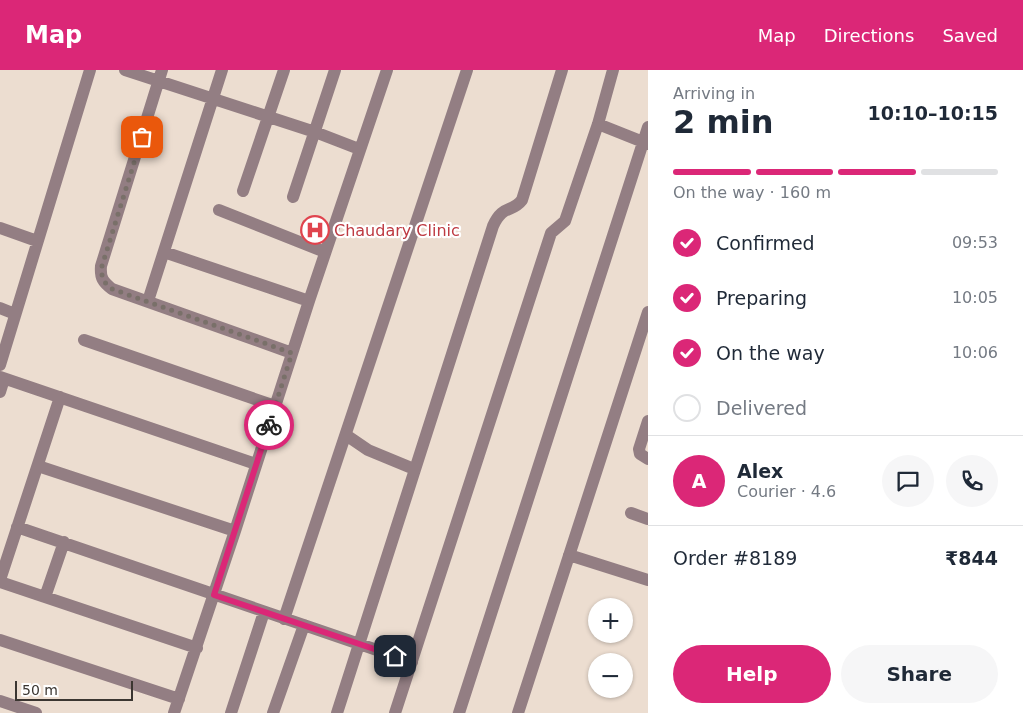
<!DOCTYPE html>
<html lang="en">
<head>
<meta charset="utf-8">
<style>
	body { margin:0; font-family:"DejaVu Sans",sans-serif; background:#f6f6f7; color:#1f2937; height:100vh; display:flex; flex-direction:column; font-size:19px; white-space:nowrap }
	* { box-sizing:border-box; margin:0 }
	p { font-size:16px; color:#747a83 }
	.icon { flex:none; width:28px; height:28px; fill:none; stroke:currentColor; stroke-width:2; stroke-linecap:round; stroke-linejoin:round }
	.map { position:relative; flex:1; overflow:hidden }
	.sheet { display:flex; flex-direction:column; background:#fff; width:375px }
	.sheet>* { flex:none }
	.controls { position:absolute; left:588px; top:528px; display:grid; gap:10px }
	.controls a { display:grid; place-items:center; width:45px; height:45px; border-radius:50%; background:#fff; box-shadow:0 1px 4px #0004; font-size:25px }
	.scale { position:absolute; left:15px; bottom:12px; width:118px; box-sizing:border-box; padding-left:5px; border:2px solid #3b3631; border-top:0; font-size:14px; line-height:18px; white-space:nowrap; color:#3b3631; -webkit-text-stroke:4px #fff; paint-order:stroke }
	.pin { position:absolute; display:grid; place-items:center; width:42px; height:42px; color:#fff; margin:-21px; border-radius:10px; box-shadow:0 2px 8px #0006 }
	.courier { position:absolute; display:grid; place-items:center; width:50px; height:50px; margin:-25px; border:4px solid #db2777; border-radius:50%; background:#fff; color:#222; box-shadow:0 1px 6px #0007 }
	.overview em { font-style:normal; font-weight:700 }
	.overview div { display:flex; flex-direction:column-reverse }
	.overview { display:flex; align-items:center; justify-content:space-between; height:85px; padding:0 25px }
	h1 { font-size:32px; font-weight:700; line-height:38px }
	.bar { display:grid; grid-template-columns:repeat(4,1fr); gap:8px 5px; align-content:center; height:60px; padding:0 25px }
	.bar i { height:6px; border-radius:4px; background:#e0e1e3 }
	.bar .current { background:#db2777 }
	.bar p { grid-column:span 4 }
	.line { display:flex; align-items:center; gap:12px; padding:0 25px; border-top:1px solid #e0e1e3 }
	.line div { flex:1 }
	.round { display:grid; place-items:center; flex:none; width:52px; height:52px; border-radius:26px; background:#f6f6f7 }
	ol { padding:0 25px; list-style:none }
	li { display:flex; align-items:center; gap:15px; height:55px }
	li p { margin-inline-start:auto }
	li .icon { padding:5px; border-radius:50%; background:#db2777; color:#fff; stroke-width:4 }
	li:last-child { color:#747a83 }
	li i { width:28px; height:28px; border:2px solid #e0e1e3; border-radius:50% }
	.action { display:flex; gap:10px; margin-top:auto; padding:10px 25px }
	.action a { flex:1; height:58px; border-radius:30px; background:#db2777; color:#fff; font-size:20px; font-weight:700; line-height:58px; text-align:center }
	.action a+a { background:#f6f6f7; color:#1f2937 }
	header { display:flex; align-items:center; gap:30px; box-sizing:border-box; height:70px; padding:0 25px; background:#db2777; color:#fff }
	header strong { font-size:24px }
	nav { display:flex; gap:28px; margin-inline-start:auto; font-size:18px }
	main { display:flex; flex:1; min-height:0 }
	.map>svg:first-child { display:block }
</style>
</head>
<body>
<header>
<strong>Map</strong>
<nav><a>Map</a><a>Directions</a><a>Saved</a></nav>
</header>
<main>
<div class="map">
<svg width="648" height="643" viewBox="0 0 648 643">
	<defs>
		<pattern id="building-back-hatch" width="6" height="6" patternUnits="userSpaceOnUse" patternTransform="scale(1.25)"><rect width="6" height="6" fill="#c6a485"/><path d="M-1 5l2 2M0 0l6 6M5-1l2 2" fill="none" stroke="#a2866d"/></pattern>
	</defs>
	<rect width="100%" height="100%" fill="#ecddd0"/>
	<path fill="url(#building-back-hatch)" d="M303,150L326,156L321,169L300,163Z"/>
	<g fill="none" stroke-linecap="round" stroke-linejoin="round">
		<path stroke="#937e83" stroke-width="12" d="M125,0L315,62L359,79
			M162,0L101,196C100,208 103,212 112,219L292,283
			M598,54L648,74
			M243,121L284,0
			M293,127L335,0
			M219,140L325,182
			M0,158L37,171
			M164,182L309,231
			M148,231L222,0
			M0,238L15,244
			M84,270L275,336
			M0,295L90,0
			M0,307L256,394
			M0,322L4,309
			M648,351L639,379L640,384L648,389
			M346,365L368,380L414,399
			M38,396L235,461
			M631,443L648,449
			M17,457L412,592
			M569,485L648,510
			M0,510L60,327
			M0,512L197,578
			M45,527L64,472
			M284,549L467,0
			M0,570L179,629
			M0,631L36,643
			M174,643L235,461L309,231L387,0
			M231,643L264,542
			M273,643L304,555
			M337,643L493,156C503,134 512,143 522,130L562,0
			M395,643L551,163L565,151L598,54L613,0
			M459,643L648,57
			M518,643L648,242"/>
	</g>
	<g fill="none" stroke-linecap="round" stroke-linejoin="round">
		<path stroke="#797069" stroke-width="5" stroke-dasharray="0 9" d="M142,67L102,196C101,208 103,212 112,219L292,283L269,355"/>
		<path stroke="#db2777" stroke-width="6" d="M269,355L214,525L395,586"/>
	</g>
	<defs>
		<symbol id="hospital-ring" viewBox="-11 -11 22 22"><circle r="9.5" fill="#fff" stroke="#e0444e" stroke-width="1.5"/><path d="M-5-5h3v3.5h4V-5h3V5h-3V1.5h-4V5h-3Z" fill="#e0444e"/></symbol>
	</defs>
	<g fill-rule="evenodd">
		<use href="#hospital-ring" x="299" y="144" width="32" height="32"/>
	</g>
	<g text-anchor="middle" stroke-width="4.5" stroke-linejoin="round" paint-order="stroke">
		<g font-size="16" fill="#be3a42" stroke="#fff" text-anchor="start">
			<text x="334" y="166">Chaudary Clinic</text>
		</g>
	</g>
</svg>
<div class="controls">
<a>+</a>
<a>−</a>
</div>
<div class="scale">50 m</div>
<div class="pin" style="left:142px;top:67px;background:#ea580c"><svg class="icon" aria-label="bag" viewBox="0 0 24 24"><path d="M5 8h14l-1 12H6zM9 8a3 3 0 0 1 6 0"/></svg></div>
<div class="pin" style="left:395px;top:586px;background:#1f2937"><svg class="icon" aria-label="home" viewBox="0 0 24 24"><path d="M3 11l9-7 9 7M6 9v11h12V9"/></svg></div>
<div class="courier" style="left:269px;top:355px"><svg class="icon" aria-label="bike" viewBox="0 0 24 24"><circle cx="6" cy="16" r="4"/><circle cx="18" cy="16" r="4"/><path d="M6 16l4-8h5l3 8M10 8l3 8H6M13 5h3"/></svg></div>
</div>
<section class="sheet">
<div class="overview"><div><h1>2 min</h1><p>Arriving in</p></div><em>10:10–10:15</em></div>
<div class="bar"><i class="current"></i><i class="current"></i><i class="current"></i><i></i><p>On the way · 160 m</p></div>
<ol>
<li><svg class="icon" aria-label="check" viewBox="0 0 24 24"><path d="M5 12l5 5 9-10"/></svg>Confirmed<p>09:53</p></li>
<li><svg class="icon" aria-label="check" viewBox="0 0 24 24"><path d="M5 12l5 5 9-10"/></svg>Preparing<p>10:05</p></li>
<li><svg class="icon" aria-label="check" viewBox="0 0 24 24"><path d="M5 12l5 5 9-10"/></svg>On the way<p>10:06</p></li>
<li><i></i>Delivered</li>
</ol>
<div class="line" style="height:90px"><b class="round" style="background:#db2777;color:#fff">A</b><div><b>Alex</b><p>Courier · 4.6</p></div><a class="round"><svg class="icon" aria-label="chat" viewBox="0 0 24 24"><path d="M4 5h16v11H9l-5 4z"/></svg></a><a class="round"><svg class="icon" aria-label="phone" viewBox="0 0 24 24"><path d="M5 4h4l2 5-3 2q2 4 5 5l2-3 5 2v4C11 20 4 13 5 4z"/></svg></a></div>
<div class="line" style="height:65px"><div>Order #8189</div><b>₹844</b></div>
<div class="action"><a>Help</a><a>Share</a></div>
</section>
</main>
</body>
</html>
